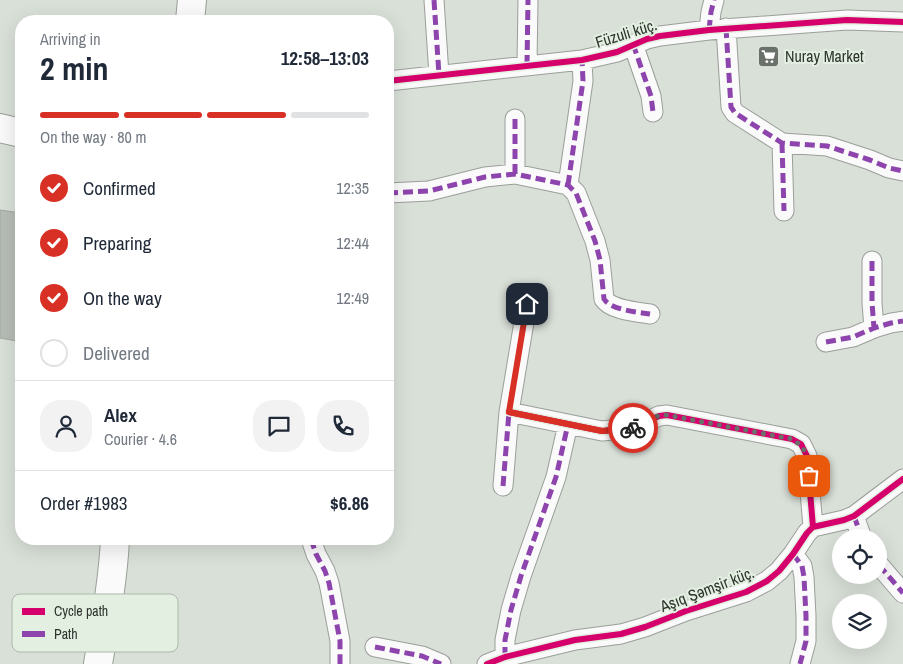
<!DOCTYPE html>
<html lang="en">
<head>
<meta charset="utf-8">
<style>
	body { margin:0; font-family:"Archivo Narrow",sans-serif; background:#f2f2f3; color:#1f2937; height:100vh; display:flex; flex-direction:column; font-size:19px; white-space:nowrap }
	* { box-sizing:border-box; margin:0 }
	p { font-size:16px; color:#747a83 }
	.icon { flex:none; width:28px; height:28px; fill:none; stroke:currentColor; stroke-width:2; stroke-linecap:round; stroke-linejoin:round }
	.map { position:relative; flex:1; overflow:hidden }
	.details { position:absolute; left:15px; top:15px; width:379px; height:530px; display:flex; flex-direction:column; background:#fff; border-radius:20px; box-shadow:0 5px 20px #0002 }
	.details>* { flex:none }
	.controls { position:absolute; left:832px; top:529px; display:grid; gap:10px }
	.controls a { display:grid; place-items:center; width:55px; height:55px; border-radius:50%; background:#fff; box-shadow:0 5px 20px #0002; font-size:25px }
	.pin { position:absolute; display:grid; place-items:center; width:42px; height:42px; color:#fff; margin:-21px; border-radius:10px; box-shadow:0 2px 8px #0006 }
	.courier { position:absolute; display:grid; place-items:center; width:50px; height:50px; margin:-25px; border:4px solid #d93025; border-radius:50%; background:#fff; color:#222; box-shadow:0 1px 6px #0007 }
	.overview em { font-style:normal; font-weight:700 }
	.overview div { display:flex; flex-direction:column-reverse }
	.overview { display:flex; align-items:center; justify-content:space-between; height:85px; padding:0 25px }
	h1 { font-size:32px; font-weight:700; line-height:38px }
	.bar { display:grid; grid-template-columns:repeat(4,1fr); gap:8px 5px; align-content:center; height:60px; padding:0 25px }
	.bar i { height:6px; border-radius:4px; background:#e0e1e3 }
	.bar .current { background:#d93025 }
	.bar p { grid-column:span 4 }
	.line { display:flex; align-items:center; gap:12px; padding:0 25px; border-top:1px solid #e0e1e3 }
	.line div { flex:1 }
	.round { display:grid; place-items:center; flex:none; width:52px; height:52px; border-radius:20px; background:#f2f2f3 }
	ol { padding:0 25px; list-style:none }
	li { display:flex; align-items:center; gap:15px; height:55px }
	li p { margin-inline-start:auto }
	li .icon { padding:5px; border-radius:50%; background:#d93025; color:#fff; stroke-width:4 }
	li:last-child { color:#747a83 }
	li i { width:28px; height:28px; border:2px solid #e0e1e3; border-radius:50% }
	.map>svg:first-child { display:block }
</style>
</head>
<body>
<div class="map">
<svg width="903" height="664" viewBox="0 0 903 664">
	<rect width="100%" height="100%" fill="#d9e0d8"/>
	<path fill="#b6bcb6" stroke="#a3a8a2" d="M0,210L21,213V311L17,341L0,338Z"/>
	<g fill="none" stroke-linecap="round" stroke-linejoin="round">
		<defs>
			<path id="minor" d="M434,0L439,75
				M726,28L731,107L735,113L782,143L827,146L870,160L889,168L903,171
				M709,30L711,12L714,0
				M633,44L651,96L653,112
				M527,65L528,0
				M388,81L582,60L617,52L647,39L660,36L709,30L847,20L903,22
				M515,119V174
				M782,143L784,211
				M568,185L583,81L582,60
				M388,193L429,191L485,177L515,174L568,185L576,193L595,241L600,260L604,299C611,310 637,312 650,314
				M872,261V303L874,328
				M826,342L853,337L874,328L891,323L903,321
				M509,412L602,431L633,428L659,416L667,415L792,439L801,444L807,456L813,527
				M503,486L509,412L527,304
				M854,516L862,538
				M311,539L316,554L325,571L329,583L340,641V664
				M793,554L802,566L804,577L806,616V641L800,664
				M879,565L903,593
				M375,647L422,656L441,664
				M505,657V640L511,610L521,576L556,477L568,424
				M487,664L505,657L575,640L621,634L645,627L686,611L746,592L767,581L779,571L793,554L807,533L813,527L844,520L854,516L903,479"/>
			<path id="secondary" d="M190,21L192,0
				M0,128L21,133
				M98,664C105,622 113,581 115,539"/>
		</defs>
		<use href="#minor" stroke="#9a9f99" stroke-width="21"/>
		<use href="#secondary" stroke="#9a9f99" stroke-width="30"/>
		<use href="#minor" stroke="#f9faf9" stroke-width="19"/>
		<use href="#secondary" stroke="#f9faf9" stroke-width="28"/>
		<path stroke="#8e44ad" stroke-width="5" stroke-dasharray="10 5" stroke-linecap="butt" d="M434,0L439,75
			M726,28L731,107L735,113L782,143L827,146L870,160L889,168L903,171
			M709,30L711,12L714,0
			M633,44L651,96L653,112
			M527,65L528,0
			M515,119V174
			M782,143L784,211
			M568,185L583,81L582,60
			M388,193L429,191L485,177L515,174L568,185L576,193L595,241L600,260L604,299C611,310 637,312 650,314
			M872,261V303L874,328
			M826,342L853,337L874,328L891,323L903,321
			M503,486L509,412L527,304
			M854,516L862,538
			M311,539L316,554L325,571L329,583L340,641V664
			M793,554L802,566L804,577L806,616V641L800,664
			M879,565L903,593
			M375,647L422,656L441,664
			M505,657V640L511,610L521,576L556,477L568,424"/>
		<defs>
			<path id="cycleway" d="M388,81L582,60L617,52L647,39L660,36L709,30L847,20L903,22
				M509,412L602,431L633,428L659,416L667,415L792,439L801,444L807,456L813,527
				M487,664L505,657L575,640L621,634L645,627L686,611L746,592L767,581L779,571L793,554L807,533L813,527L844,520L854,516L903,479"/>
		</defs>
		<use href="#cycleway" stroke="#e3f0e1" stroke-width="9"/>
		<use href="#cycleway" stroke="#d6006c" stroke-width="6"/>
	</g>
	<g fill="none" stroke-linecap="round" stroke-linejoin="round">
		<path stroke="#6a706a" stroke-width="5" stroke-dasharray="0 9" d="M633,428L658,416L667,415L792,439C808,449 808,458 809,476"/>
		<path stroke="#d93025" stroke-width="6" d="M527,304L509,412L602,431L633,428"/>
	</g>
	<defs>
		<symbol id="supermarket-square" viewBox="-11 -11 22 22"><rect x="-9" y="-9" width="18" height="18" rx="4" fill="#6a706a" stroke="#e3f0e1"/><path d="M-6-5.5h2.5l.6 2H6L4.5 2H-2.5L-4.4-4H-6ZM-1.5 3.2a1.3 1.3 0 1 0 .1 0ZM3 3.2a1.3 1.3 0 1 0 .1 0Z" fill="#fff"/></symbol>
	</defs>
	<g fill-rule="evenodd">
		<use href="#supermarket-square" x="756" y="44" width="25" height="25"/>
	</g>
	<g text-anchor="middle" stroke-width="4" stroke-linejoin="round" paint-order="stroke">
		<g font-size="16" fill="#2f342e" stroke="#e3f0e1">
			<text transform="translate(626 33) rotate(-17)" y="6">Füzuli küç.</text>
			<text transform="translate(707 589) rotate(-21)" y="6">Aşıq Şəmşir küç.</text>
		</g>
		<g font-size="16" fill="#2f342e" stroke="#e3f0e1" text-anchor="start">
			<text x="785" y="62">Nuray Market</text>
		</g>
	</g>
	<rect x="12" y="594" width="166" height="58" rx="8" fill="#e3f0e1" stroke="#adb8ab" stroke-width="1"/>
	<rect x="22" y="608" width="23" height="7" fill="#d6006c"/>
	<rect x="22" y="631" width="23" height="6" fill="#8e44ad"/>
	<g font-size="14" fill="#2f342e">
		<text x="54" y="616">Cycle path</text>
		<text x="54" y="639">Path</text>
	</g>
</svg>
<div class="controls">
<a><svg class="icon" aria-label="locate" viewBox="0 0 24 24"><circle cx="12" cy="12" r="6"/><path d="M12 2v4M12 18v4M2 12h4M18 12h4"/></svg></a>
<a><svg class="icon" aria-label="layers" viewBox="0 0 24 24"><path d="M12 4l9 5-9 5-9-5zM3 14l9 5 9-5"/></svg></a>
</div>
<div class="pin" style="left:809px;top:476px;background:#ea580c"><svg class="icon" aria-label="bag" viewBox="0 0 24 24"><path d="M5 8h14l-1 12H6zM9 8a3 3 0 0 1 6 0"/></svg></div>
<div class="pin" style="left:527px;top:304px;background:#1f2937"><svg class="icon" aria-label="home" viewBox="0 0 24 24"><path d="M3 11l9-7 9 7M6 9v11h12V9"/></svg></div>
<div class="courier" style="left:633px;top:428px"><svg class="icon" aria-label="bike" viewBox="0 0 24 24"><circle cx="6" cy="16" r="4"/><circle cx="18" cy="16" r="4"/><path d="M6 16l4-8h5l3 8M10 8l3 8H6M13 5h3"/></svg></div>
<section class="details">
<div class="overview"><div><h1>2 min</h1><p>Arriving in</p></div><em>12:58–13:03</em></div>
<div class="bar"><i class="current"></i><i class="current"></i><i class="current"></i><i></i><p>On the way · 80 m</p></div>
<ol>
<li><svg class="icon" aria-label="check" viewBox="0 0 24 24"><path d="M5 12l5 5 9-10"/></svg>Confirmed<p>12:35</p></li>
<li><svg class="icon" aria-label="check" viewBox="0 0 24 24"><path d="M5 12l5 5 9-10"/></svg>Preparing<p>12:44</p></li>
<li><svg class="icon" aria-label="check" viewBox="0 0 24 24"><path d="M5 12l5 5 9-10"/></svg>On the way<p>12:49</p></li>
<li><i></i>Delivered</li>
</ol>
<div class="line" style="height:90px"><a class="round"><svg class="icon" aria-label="person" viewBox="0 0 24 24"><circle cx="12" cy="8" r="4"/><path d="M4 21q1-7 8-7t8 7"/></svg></a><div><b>Alex</b><p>Courier · 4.6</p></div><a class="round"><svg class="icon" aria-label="chat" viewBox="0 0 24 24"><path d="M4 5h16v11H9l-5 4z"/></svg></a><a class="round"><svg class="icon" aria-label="phone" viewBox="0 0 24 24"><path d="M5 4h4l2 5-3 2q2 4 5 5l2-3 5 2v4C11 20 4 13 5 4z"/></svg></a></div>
<div class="line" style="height:65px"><div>Order #1983</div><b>$6.86</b></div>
</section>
</div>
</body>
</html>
